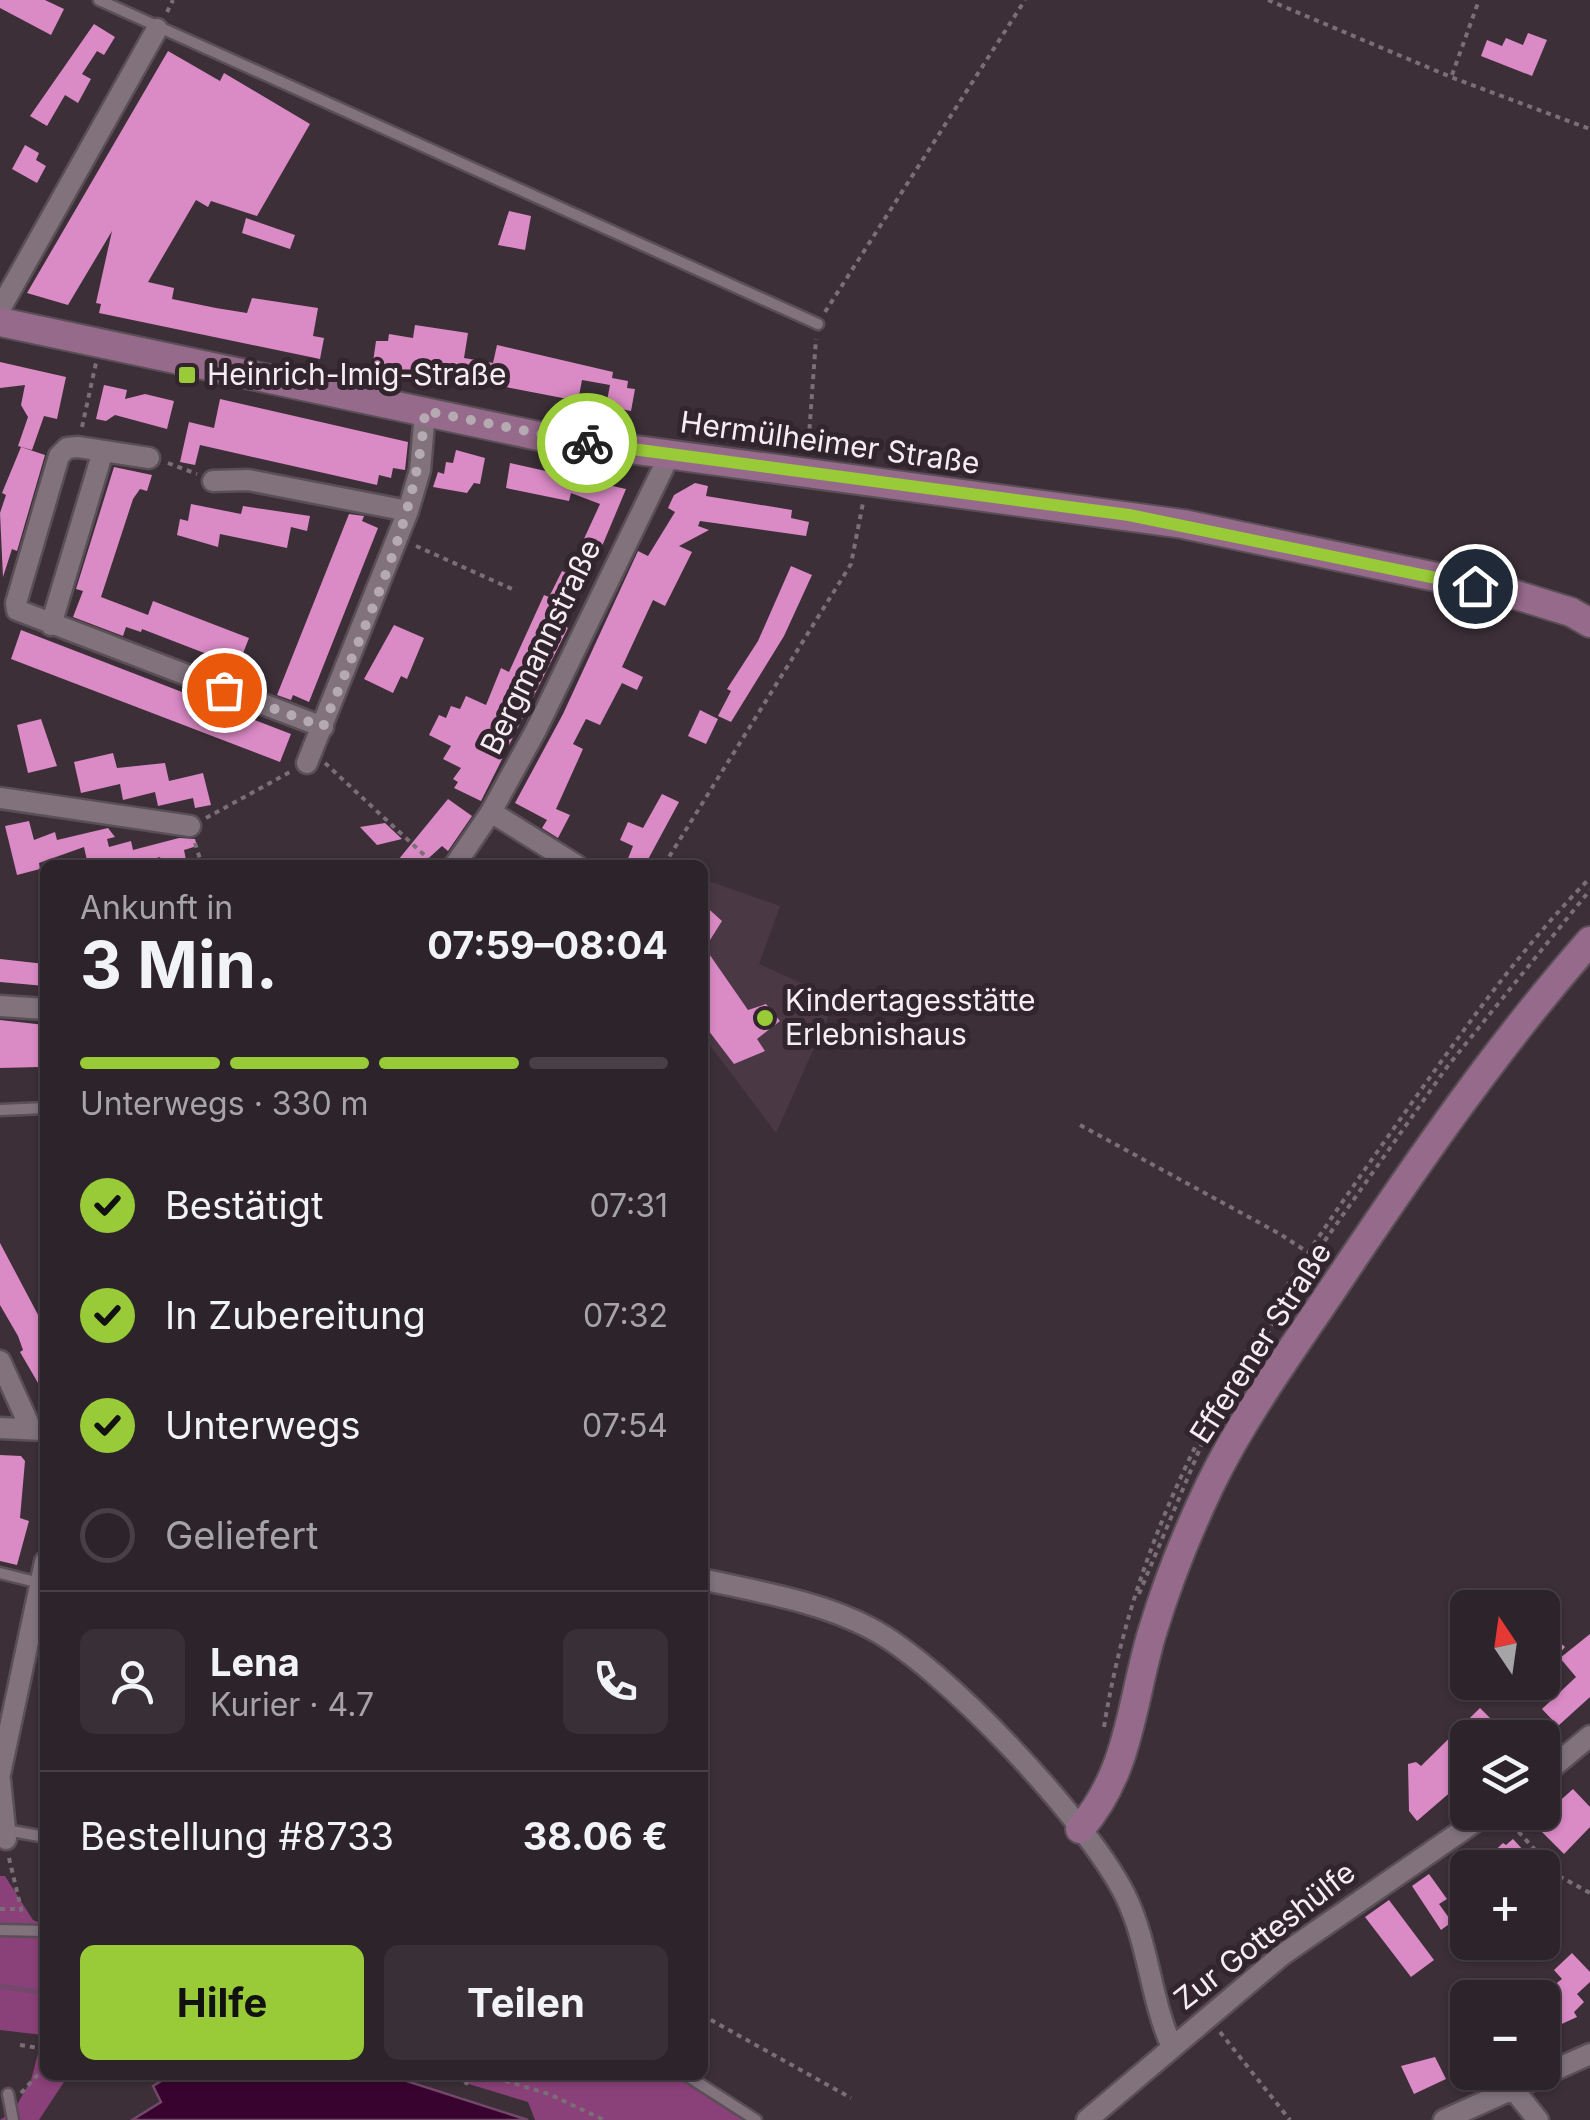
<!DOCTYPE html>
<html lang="de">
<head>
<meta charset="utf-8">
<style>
	body { margin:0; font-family:Inter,sans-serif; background:#392f36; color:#f1f3f6; height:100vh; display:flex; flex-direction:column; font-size:38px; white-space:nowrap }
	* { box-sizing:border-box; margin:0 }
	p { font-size:32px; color:#a7a4a8 }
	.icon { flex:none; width:55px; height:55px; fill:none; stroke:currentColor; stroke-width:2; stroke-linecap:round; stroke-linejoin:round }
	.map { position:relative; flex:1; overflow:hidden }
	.drawer { position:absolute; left:40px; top:860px; width:668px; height:1220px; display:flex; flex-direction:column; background:#2d232a; border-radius:15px; box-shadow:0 2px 8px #0004,0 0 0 2px #484047 }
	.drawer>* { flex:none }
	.needle { width:65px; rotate:347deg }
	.buttons { position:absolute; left:1450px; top:1590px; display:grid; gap:20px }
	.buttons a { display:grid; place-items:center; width:110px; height:110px; border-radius:15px; background:#2d232a; box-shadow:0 2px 8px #0004,0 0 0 2px #484047; font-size:50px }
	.pin { position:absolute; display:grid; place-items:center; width:85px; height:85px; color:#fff; margin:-42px; border:5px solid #fff; border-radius:50%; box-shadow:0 2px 10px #0007 }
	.courier { position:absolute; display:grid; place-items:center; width:100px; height:100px; margin:-50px; border:8px solid #98cb37; border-radius:50%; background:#fff; color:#222; box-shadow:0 2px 12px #0007 }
	.headline em { font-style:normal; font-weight:700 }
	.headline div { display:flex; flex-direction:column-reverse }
	.headline { display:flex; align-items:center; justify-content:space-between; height:170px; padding:0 40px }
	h1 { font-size:65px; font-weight:700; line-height:75px }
	.bar { display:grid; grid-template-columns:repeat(4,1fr); gap:15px 10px; align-content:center; height:120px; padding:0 40px }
	.bar i { height:12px; border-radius:8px; background:#484047 }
	.bar .active { background:#98cb37 }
	.bar p { grid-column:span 4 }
	.line { display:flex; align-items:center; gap:25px; padding:0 40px; border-top:2px solid #484047 }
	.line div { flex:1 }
	.round { display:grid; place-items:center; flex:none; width:105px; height:105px; border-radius:15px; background:#392f36 }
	ol { padding:0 40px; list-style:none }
	li { display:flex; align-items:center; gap:30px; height:110px }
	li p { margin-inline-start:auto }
	li .icon { padding:10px; border-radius:50%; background:#98cb37; color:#111; stroke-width:4 }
	li:last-child { color:#a7a4a8 }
	li i { width:55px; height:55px; border:5px solid #484047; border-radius:50% }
	.primary-button { display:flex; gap:20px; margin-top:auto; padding:20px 40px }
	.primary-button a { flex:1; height:115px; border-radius:15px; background:#98cb37; color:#111; font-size:40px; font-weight:700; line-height:115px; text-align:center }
	.primary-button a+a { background:#392f36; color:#f1f3f6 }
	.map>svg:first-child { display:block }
</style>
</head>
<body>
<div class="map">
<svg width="1590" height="2120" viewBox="0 0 1590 2120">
	<rect width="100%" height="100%" fill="#3c2f38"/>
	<path fill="#4a3845" d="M703,879L780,906L759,964L836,999L776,1133L703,1036Z"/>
	<path fill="#8a4078" d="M0,1876H5L33,1920L45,1925V2075H76L64,2082L39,2120H0L14,2110L31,2080L43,2035L0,2030Z
		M439,2075H672L745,2120H535L528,2102Z"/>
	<path fill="#39032f" stroke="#72496a" stroke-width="2.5" d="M171,2075H388L528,2120H132L161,2102L153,2086Z"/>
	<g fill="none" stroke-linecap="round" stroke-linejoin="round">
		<path stroke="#72496a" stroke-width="5" d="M0,1986L45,1993"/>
	</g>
	<path fill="#da8ac5" d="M0,0H45L64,9L51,35L0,8Z
		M94,24L115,37L104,55L97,51L82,74L91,79L78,103L65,95L47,126L30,116Z
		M1528,33L1547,40L1532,76L1481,56L1487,40L1502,46L1506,38L1523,45Z
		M168,51L220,81L224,73L310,124L257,216L211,201L208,207L196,200L148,282L174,288L172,299L216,308L247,313L252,298L318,308L313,336L324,338L320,359L99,313L101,304L96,303L112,231L68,305L27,293Z
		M25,145L39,153L36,160L46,166L37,183L12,169Z
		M509,211L531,216L525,250L498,245Z
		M246,218L295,235L290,249L242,233Z
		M415,325L468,333L464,358L493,363L497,345L613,372L612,378L628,381L627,388L635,389L631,411L606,406L610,385L582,380L578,401L434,373L372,369L376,341H388L389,334L413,338Z
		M0,362L66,377L57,419L44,416L32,450L18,446L28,417L21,405L25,385L0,388Z
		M104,385L127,390L125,399L145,394L174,401L167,429L115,415L106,421L96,419Z
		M220,399L408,442L405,470L393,468L391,478L379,475L377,485L200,445L195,465L180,462L189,422L214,428Z
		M21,447L45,455L17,551L12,549L3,577L0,513L6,495L2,493Z
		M456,450L485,458L480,484L474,483L467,493L433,487L438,472L444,474L446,462L453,463Z
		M510,463L626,489L600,551L583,541L600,504L571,493L569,501L506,488Z
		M114,467L152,475L147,491L140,489L133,499L101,597L148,615L153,601L249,638L238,666L142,629L141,632L126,627L123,636L73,617L83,591L76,589Z
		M695,483L708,486L706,496L792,510L791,518L809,522L806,536L700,521L698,526L709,530L679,546L692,552L665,606L653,600L622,667L643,677L637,690L622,683L600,725L586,719L573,744L583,749L556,809L570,815L558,838L542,828L547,820L515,803L563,714L638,551L648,556L675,512L668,508L674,495Z
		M191,504L241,514L243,506L310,516L307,531L291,527L287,548L220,534L218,547L177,535L180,519L188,521Z
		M349,514L364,516L362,521L378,528L309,702L293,695L291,700L277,695Z
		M791,566L812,575L784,636L731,722L718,716L731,691L727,689L758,641Z
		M562,571L583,580L562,625L568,628L481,801L454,788L458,782L453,779L461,768L443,759L451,746L429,735L439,715L446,718L451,706L460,709L466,696L486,705L501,668L509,672L544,595L549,597Z
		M394,625L424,638L407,679L401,676L393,693L364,679Z
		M21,630L291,734L280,762L11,659Z
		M700,710L718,719L706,744L688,736Z
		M41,719L57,766L28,773L17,725Z
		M113,753L117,768L165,763L169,781L203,773L211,805L195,808L193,798L158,806L155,792L123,800L120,784L81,793L74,762Z
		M662,794L679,802L645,865H636L627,861L633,846L620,840L628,822L643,828Z
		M448,799L472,816L448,851L442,846L421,865H394Z
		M29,821L34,840L55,832L57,840L108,828L115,837L107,839L109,847L131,841L133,850L179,838L195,839L197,846L184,850L187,865H162L160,857L134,865H88L84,847L39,863L40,869L17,875L5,826Z
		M385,823L402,839L377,845L360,827Z
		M702,903L722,921L705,948L748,1010L766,1004L780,1021L757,1039L765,1051L734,1064L702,1022Z
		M0,959L45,964V986L0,982Z
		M0,1020L45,1025L40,1067L0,1068Z
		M0,1243L45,1328V1395L20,1352L23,1350L18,1336L0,1305Z
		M0,1455L21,1456L25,1461L20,1518L29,1521L17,1565L0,1561Z
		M1542,1626L1565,1647L1542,1673Z
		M1590,1634V1697L1558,1726L1542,1709L1576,1677L1560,1658Z
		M1480,1708L1496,1724L1484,1738H1468V1777L1417,1821L1409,1811L1408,1764L1416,1762L1421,1766Z
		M1573,1789L1590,1807V1827L1564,1854L1534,1824Z
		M1513,1839L1540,1868H1476L1503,1843L1506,1845Z
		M1429,1874L1447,1899L1439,1904L1452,1922L1441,1930L1412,1886Z
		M1389,1900L1434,1960L1411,1977L1365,1917Z
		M1572,1953L1590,1972V1982L1577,1994L1584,2002L1574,2012L1577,2017L1542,2033V1994L1562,1979L1554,1970Z
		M1435,2057L1446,2079L1414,2094L1401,2066Z"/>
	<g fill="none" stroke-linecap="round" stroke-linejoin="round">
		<defs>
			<path id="lane" d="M99,0L818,324
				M0,1110L45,1108
				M0,1573L40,1583
				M6,1830L45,1837
				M0,1930L45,1931
				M686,2075L756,2120
				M8,2094L13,2120"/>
			<path id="street" d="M0,309L157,29
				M149,458L78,447L67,448L59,456L16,603L17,610L323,727
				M213,481L248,480L408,511
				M51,625L103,451
				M307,763L408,511L420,470L425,411
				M0,798L190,826
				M491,812L576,865
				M455,865L491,812L536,730L670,454
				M0,1006L45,1009
				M0,1361L31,1429
				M0,1428L43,1430
				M702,1579C758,1592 819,1601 870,1628C944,1666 1088,1821 1125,1895C1149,1944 1150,1998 1172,2047
				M0,1774L45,1562
				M1542,1776L1590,1736
				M0,1780L6,1839
				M1514,2090L1538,2120
				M1087,2120L1282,1955L1489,1812
				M1444,2120L1590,2054"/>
			<path id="secondary" d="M0,322L548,438L1183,524L1503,591L1571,612L1590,623
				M1080,1829C1130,1772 1131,1703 1152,1633C1167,1583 1187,1533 1210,1485C1245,1413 1294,1347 1338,1281C1417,1163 1496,1048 1590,941"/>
		</defs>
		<use href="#lane" stroke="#5a4f57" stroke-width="15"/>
		<use href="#street" stroke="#5a4f57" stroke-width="25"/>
		<use href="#secondary" stroke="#5a4f57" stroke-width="32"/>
		<path stroke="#7b6f77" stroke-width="4" stroke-dasharray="5 5" stroke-linecap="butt" d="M1268,0L1451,77L1590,129
			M167,12L173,0
			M1452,75L1479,0
			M825,312L1025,0
			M82,427L96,363
			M808,449L816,339
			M168,463L197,474
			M416,546L512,589
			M325,763L435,865
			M206,818L290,772
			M195,843L202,865
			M664,865L851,564L863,503
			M1080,1125L1280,1234L1324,1263
			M1139,1594L1206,1434L1314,1256L1447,1067L1590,890
			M1104,1727C1141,1496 1262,1315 1394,1128C1455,1042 1516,953 1590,878
			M1505,1817L1559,1876L1590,1893
			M9,1858L23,1917
			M0,1909H20
			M702,2015L851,2098
			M1220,2032L1290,2120
			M20,2045L45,2049
			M486,2075L549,2094L604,2120
			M466,2085L468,2075
			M21,2093L45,2067"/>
		<use href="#lane" stroke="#81727c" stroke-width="10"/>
		<use href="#street" stroke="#81727c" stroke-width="20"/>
		<use href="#secondary" stroke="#966a8b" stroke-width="28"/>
	</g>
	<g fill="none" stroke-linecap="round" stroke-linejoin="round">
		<path stroke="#b5aab2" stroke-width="10" stroke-dasharray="0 18" d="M224,690L323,727C364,625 417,522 425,411L587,443"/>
		<path stroke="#98cb37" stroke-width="12" d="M587,443L1129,515L1475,586"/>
	</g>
	<g fill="#98cb37" stroke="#32252e" stroke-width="4">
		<rect x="177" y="365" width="20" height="20" rx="5"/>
		<circle cx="765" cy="1018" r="10"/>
	</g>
	<g text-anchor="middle" stroke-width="10" stroke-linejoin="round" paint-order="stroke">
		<g font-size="30" fill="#f6edf3" stroke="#32252e" text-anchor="start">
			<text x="207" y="385">Heinrich-Imig-Straße</text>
			<text x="785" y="1011">Kindertagesstätte<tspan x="785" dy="34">Erlebnishaus</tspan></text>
		</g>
		<g font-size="30" fill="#f6edf3" stroke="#32252e">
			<text transform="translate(830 443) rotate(8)" y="10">Hermülheimer Straße</text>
			<text transform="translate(541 647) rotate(-64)" y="10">Bergmannstraße</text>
			<text transform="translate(1261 1343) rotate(-57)" y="10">Efferener Straße</text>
			<text transform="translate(1265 1936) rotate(-38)" y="10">Zur Gotteshülfe</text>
		</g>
	</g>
</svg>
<div class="buttons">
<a><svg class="needle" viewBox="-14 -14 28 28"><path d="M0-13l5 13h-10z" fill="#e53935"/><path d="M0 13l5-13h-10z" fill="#a7a4a8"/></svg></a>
<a><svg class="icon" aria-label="layers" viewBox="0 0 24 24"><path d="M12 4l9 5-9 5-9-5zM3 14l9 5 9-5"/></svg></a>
<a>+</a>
<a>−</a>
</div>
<div class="pin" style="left:224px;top:690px;background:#ea580c"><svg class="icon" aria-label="bag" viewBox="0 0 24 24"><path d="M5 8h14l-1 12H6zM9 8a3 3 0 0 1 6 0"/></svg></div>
<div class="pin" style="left:1475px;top:586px;background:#1f2937"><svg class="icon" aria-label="home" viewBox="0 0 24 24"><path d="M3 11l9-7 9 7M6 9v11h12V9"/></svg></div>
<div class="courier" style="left:587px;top:443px"><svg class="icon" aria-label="bike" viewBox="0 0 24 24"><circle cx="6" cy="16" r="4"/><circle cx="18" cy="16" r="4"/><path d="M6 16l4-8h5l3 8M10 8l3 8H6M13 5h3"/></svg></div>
<section class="drawer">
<div class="headline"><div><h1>3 Min.</h1><p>Ankunft in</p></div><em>07:59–08:04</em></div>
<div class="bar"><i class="active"></i><i class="active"></i><i class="active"></i><i></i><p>Unterwegs · 330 m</p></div>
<ol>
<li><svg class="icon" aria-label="check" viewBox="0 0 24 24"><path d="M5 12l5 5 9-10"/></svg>Bestätigt<p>07:31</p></li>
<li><svg class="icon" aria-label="check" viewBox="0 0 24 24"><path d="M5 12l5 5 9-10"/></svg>In Zubereitung<p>07:32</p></li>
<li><svg class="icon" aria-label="check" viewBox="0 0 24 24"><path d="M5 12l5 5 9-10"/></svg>Unterwegs<p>07:54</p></li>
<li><i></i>Geliefert</li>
</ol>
<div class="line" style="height:180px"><a class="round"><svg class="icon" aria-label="person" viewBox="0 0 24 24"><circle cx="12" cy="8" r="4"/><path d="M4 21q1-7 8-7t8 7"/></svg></a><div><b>Lena</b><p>Kurier · 4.7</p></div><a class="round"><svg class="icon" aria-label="phone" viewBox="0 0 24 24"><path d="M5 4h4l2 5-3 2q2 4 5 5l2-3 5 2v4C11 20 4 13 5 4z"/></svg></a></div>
<div class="line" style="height:130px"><div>Bestellung #8733</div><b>38.06 €</b></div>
<div class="primary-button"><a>Hilfe</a><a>Teilen</a></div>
</section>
</div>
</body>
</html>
